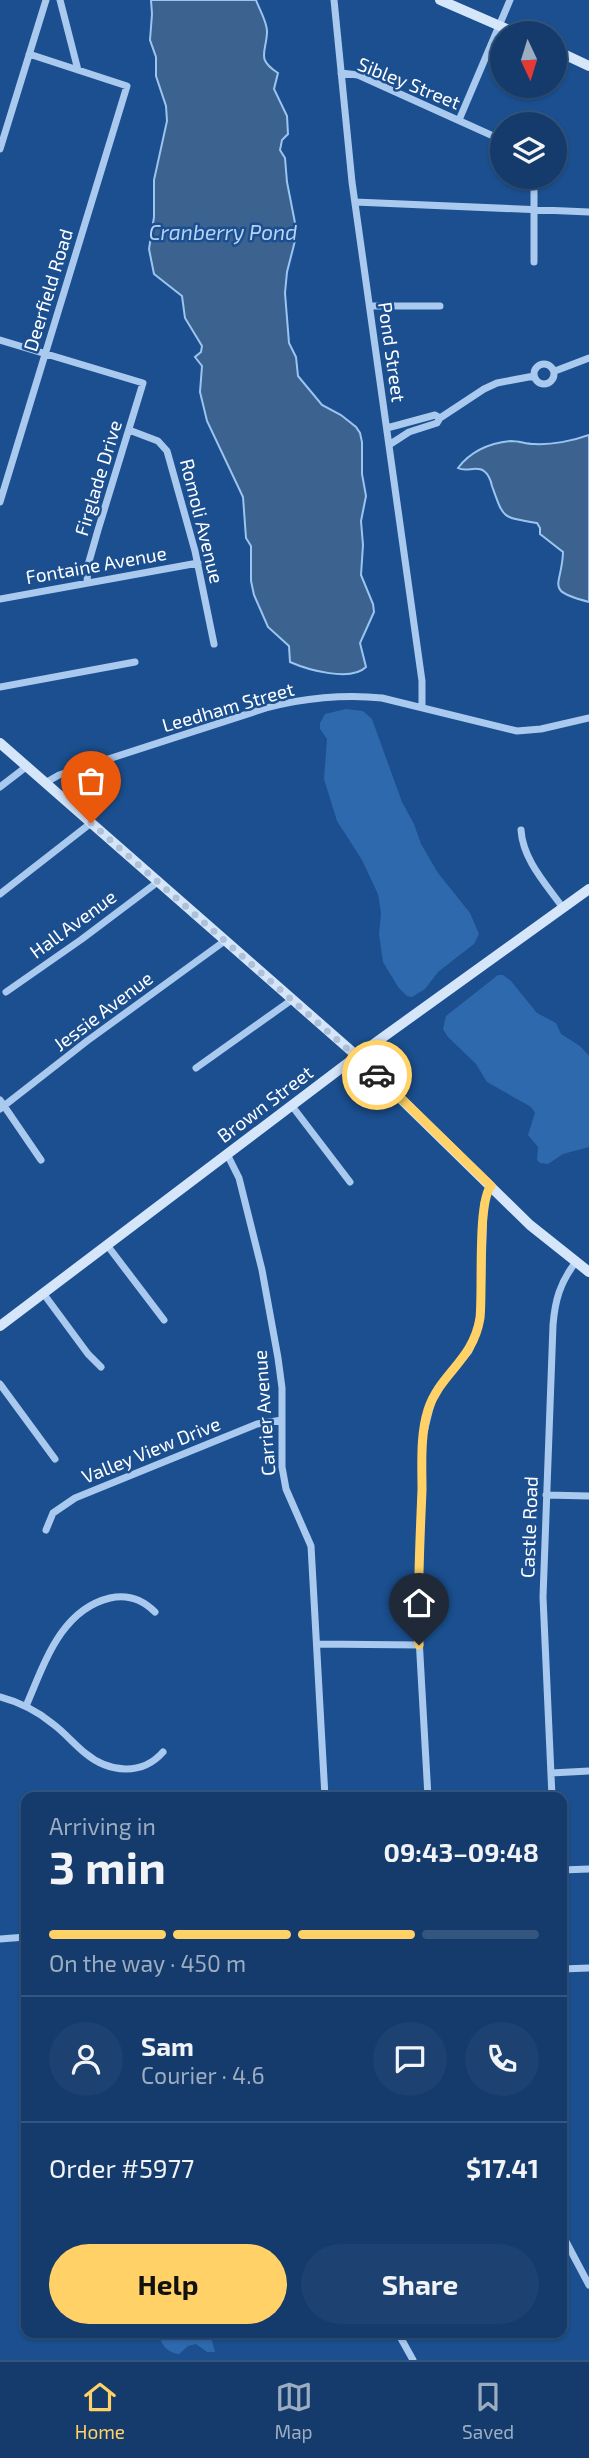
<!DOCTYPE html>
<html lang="en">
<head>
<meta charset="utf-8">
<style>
	body { margin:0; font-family:"Exo 2",sans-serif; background:#1d4271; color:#f1f3f6; height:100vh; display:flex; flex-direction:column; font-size:26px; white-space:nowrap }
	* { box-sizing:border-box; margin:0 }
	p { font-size:23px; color:#9dadc1 }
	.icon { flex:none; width:38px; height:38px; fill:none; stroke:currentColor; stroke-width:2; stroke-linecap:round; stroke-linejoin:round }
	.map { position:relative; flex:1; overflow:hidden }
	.drawer { position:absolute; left:21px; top:1792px; width:546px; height:546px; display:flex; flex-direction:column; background:#143b6b; border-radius:14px; box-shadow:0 2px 5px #0004,0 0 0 2px #33557e }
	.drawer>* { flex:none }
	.needle { width:46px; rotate:176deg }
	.fabs { position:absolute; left:490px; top:21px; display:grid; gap:14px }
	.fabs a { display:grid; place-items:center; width:77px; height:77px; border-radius:50%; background:#143b6b; box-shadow:0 2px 5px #0004,0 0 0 2px #33557e; font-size:35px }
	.pin { position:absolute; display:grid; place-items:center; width:60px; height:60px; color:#fff; margin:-72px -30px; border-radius:50% 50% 50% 0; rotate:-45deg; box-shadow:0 0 7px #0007 }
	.pin .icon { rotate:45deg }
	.courier { position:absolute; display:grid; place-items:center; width:70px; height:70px; margin:-35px; border:5px solid #ffd166; border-radius:50%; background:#fff; color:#222; box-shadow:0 2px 9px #0007 }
	.headline em { font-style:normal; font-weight:700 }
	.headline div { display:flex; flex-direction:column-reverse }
	.headline { display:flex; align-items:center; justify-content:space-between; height:119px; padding:0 28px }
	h1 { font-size:46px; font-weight:700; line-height:52px }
	.bar { display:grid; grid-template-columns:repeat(4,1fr); gap:10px 7px; align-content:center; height:84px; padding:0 28px }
	.bar i { height:9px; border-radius:5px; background:#33557e }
	.bar .selected { background:#ffd166 }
	.bar p { grid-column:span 4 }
	.line { display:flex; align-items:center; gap:18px; padding:0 28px; border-top:2px solid #33557e }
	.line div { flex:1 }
	.round { display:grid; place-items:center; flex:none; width:74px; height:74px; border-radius:37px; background:#1d4271 }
	.button { display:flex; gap:14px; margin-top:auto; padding:14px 28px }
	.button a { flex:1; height:80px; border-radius:42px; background:#ffd166; color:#111; font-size:28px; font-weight:700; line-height:80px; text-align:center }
	.button a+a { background:#1d4271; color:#f1f3f6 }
	.tab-bar { display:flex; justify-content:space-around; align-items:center; height:98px; border-top:2px solid #33557e; background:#143b6b; font-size:19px; color:#9dadc1 }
	.tab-bar a { display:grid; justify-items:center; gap:4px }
	.tab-bar .selected { color:#ffd166 }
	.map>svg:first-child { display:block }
</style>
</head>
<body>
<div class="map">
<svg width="589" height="2360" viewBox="0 0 589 2360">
	<rect width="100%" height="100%" fill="#1b4f8f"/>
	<path fill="#2e69ad" d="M346,709L363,711L372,719L402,802L414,824L421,844L438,873L470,913L479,934L474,944L438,972L425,989L412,997L407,996L398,987L383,962L379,934L381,913L378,894L362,860L337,821L324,779L327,739L320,729V723L325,714Z
		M498,975H503L511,981L537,1013L556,1023L561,1034L580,1046L589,1056V1147L563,1154L548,1164L540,1163L537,1160L538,1147L528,1135L535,1113L531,1107L487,1082L476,1064L448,1037L443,1029L446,1016Z
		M160,2333H210L215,2352H207L196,2344L188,2346L179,2354C168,2353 159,2344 160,2333Z"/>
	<path fill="#3c6290" stroke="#9cc4f0" stroke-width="2" d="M151,0H256C259,9 268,23 267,33C266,53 256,59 278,73L274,89L287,116L288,134L282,140L280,150L285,158L287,182L297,233L287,272L285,293L289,343L296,357L298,376L322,405L341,415L356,427L360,433L362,442V474L366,496L361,521L363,545L361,575L373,604L374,612L360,643L366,667C351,682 308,670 290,662L289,646L268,627L254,595L251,581V546L246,538L243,497L207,421L200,392L202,366L195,357L201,352L202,346L185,318L182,296L154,274L149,249L154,217V180L167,121L166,106L156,76V57L150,40L152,14Z
		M589,435V602C543,590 562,587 563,552L540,534V528L537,523C501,517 504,519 492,486C491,481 488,474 484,471C476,465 466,473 458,468C471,451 490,443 511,441C519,441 526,444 534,444C551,445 573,441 589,435Z"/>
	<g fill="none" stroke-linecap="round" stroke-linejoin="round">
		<path stroke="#a9c9ee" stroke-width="7" d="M60,0L78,70
			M334,0L352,182L422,681V707
			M341,73L358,75L502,140
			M459,120L510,0
			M0,149L46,0
			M534,177V262
			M355,202L589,212
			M370,306H440
			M0,340L143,383L98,530L88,565L87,583
			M534 374a10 10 0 1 1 20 0a10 10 0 1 1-20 0Z
			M555,371L589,358
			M440,418L484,389L497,383L534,376
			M387,428L435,415L440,418L437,423L409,432L389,445
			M129,430L158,441L167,451L195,551L214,644
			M0,502L127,86L29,54
			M0,599L198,563
			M0,687L135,662
			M45,783L59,775L266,708C302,698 345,694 382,698L517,731L541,729L589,718
			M0,787L26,767
			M521,830C523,860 546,884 563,908
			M0,894L91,823
			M6,992L82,939L159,881
			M196,1068L293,999
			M0,1100L41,1160
			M292,1106L350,1182
			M0,1109L87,1041L226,940
			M227,1154L239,1178L262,1270L278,1358L282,1388V1467L286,1489L311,1546L325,1797
			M107,1245L164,1320
			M43,1293L88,1354L101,1367
			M0,1384L55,1459
			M546,1495L589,1496
			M46,1530L53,1513L75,1498L257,1424L282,1420
			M317,1644L420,1645
			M0,1697C19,1702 37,1711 53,1724C65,1733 74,1744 85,1753C109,1773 142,1776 163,1752
			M26,1706C44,1665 60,1610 110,1598C128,1594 142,1599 155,1612
			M551,1773L589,1771
			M428,1797L418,1620L423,1436L432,1400L443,1382L469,1351L478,1329L481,1306L484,1203L491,1186
			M552,1797L543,1597L553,1325C555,1300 560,1283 575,1263
			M562,1870L589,1869
			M0,1939L26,1937
			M562,1969L589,1968
			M562,1987L564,2026
			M562,2234L589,2285
			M398,2333L413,2360
			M345,2336L352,2333"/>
		<path stroke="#d6e6fa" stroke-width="10" d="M440,0L516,33
			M555,50L589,66
			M0,743L357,1056L530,1225L589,1272
			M0,1326L357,1056L589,889"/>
	</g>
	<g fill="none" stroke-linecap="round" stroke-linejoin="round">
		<path stroke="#afc1d8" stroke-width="7" stroke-dasharray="0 12.6" d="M91,823L377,1075"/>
		<path stroke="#ffd166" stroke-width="9" d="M377,1075L491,1186C477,1202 483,1291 480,1318C473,1361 440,1373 428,1410C420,1435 422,1464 422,1490C420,1541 417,1593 419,1645"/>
	</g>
	<g text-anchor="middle" stroke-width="5" stroke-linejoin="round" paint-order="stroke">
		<g font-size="19" fill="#fff" stroke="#1b4f8f">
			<text transform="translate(409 83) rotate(22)" y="7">Sibley Street</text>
			<text transform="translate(48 290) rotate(-73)" y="7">Deerfield Road</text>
			<text transform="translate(392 352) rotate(82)" y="7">Pond Street</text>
			<text transform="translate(98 478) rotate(-73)" y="7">Firglade Drive</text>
			<text transform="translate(202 521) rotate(76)" y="7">Romoli Avenue</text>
			<text transform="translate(96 565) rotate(-10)" y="7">Fontaine Avenue</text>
			<text transform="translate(228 707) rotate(-16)" y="7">Leedham Street</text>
			<text transform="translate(73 924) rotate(-36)" y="7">Hall Avenue</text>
			<text transform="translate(103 1011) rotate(-37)" y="7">Jessie Avenue</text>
			<text transform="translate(265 1104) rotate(-37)" y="7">Brown Street</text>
			<text transform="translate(264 1413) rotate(-94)" y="7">Carrier Avenue</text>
			<text transform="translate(151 1450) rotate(-22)" y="7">Valley View Drive</text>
			<text transform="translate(529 1527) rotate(-88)" y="7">Castle Road</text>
		</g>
		<g font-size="21" font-style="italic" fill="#b5d3f5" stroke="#1b4f8f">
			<text x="223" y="240">Cranberry Pond</text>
		</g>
	</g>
</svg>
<div class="fabs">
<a><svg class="needle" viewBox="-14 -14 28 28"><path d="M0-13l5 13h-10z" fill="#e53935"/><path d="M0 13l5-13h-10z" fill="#9dadc1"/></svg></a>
<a><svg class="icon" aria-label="layers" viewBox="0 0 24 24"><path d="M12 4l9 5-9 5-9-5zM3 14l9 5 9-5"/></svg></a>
</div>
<div class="pin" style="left:91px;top:823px;background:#ea580c"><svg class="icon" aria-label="bag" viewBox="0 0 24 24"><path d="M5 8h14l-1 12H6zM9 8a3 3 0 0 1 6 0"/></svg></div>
<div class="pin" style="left:419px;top:1645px;background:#1f2937"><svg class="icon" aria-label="home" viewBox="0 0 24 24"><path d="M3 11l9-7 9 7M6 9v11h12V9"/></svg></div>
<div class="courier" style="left:377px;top:1075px"><svg class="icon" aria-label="car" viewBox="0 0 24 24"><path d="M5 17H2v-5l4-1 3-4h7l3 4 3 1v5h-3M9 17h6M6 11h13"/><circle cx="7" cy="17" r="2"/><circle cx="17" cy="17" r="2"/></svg></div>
<section class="drawer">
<div class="headline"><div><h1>3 min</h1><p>Arriving in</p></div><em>09:43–09:48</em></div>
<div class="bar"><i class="selected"></i><i class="selected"></i><i class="selected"></i><i></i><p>On the way · 450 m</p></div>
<div class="line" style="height:126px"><a class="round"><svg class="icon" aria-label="person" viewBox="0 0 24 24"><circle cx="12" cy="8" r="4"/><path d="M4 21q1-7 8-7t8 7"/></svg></a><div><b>Sam</b><p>Courier · 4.6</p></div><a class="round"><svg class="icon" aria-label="chat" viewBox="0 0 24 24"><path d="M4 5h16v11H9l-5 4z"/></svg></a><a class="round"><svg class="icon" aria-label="phone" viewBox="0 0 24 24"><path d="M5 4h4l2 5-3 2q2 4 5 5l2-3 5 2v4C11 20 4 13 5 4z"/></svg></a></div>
<div class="line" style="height:91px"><div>Order #5977</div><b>$17.41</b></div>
<div class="button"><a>Help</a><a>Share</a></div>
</section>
</div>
<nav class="tab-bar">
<a class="selected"><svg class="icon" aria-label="home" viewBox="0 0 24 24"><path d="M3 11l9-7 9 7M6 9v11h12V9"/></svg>Home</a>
<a><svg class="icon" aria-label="map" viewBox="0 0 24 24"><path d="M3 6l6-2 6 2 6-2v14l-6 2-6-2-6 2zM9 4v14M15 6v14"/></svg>Map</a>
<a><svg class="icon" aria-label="saved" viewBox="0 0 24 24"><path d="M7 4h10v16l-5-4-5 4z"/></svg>Saved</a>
</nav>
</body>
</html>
